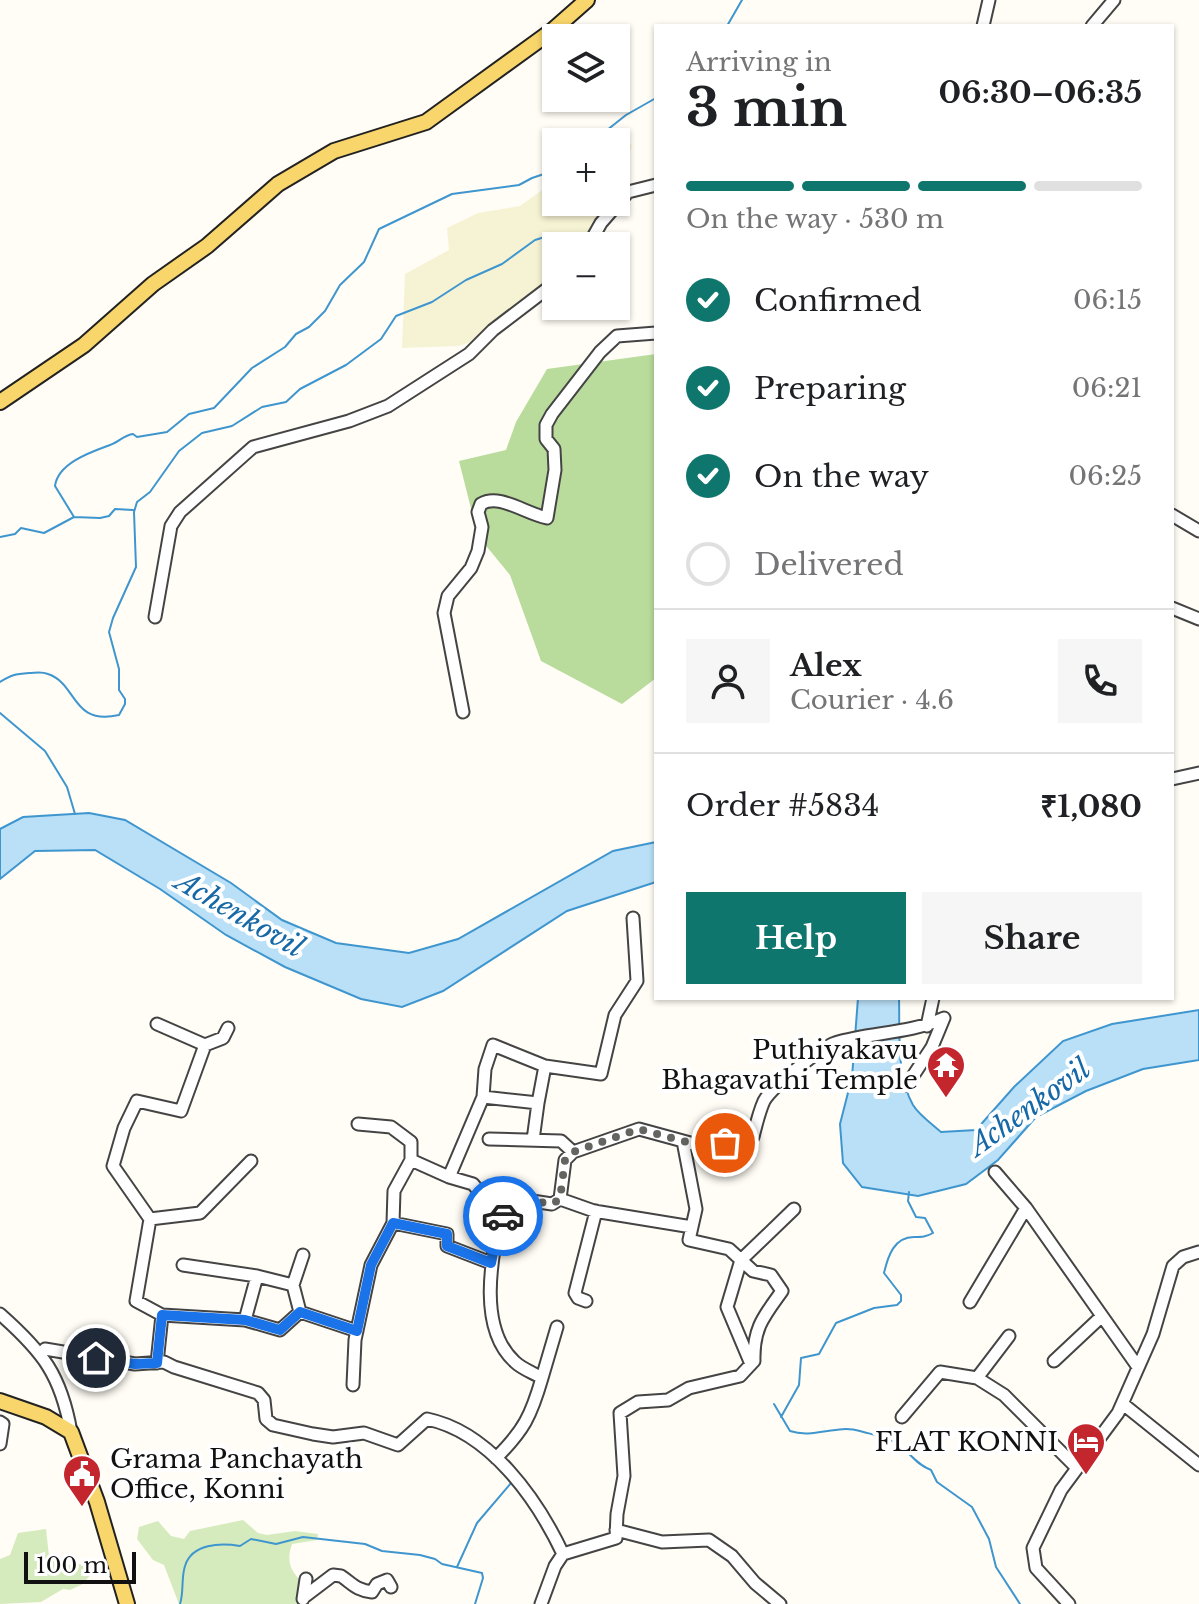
<!DOCTYPE html>
<html lang="en">
<head>
<meta charset="utf-8">
<style>
	body { margin:0; font-family:"Libre Baskerville",serif; background:#f6f6f6; color:#202124; height:100vh; display:flex; flex-direction:column; font-size:30px; white-space:nowrap }
	* { box-sizing:border-box; margin:0 }
	p { font-size:26px; color:#757577 }
	.icon { flex:none; width:44px; height:44px; fill:none; stroke:currentColor; stroke-width:2; stroke-linecap:round; stroke-linejoin:round }
	.map { position:relative; flex:1; overflow:hidden }
	.side { position:absolute; left:654px; top:24px; width:520px; height:976px; display:flex; flex-direction:column; background:#fff; border-radius:0px; box-shadow:0 2px 6px #0004 }
	.side>* { flex:none }
	.buttons { position:absolute; left:542px; top:24px; display:grid; gap:16px }
	.buttons a { display:grid; place-items:center; width:88px; height:88px; border-radius:0px; background:#fff; box-shadow:0 2px 6px #0004; font-size:40px }
	.scale { position:absolute; left:24px; bottom:20px; width:112px; box-sizing:border-box; padding-left:8px; border:4px solid #111; border-top:0; font-size:22px; line-height:28px; white-space:nowrap; color:#111; -webkit-text-stroke:6px #fff; paint-order:stroke }
	.pin { position:absolute; display:grid; place-items:center; width:68px; height:68px; color:#fff; margin:-34px; border:4px solid #fff; border-radius:50%; box-shadow:0 2px 8px #0007 }
	.courier { position:absolute; display:grid; place-items:center; width:80px; height:80px; margin:-40px; border:6px solid #1a73e8; border-radius:50%; background:#fff; color:#222; box-shadow:0 2px 10px #0007 }
	.headline em { font-style:normal; font-weight:700 }
	.headline div { display:flex; flex-direction:column-reverse }
	.headline { display:flex; align-items:center; justify-content:space-between; height:136px; padding:0 32px }
	h1 { font-size:52px; font-weight:700; line-height:60px }
	.bar { display:grid; grid-template-columns:repeat(4,1fr); gap:12px 8px; align-content:center; height:96px; padding:0 32px }
	.bar i { height:10px; border-radius:6px; background:#e0e0e0 }
	.bar .current { background:#0f766e }
	.bar p { grid-column:span 4 }
	.line { display:flex; align-items:center; gap:20px; padding:0 32px; border-top:2px solid #e0e0e0 }
	.line div { flex:1 }
	.round { display:grid; place-items:center; flex:none; width:84px; height:84px; border-radius:0px; background:#f6f6f6 }
	ol { padding:0 32px; list-style:none }
	li { display:flex; align-items:center; gap:24px; height:88px }
	li p { margin-inline-start:auto }
	li .icon { padding:8px; border-radius:50%; background:#0f766e; color:#fff; stroke-width:4 }
	li:last-child { color:#757577 }
	li i { width:44px; height:44px; border:4px solid #e0e0e0; border-radius:50% }
	.action { display:flex; gap:16px; margin-top:auto; padding:16px 32px }
	.action a { flex:1; height:92px; border-radius:0px; background:#0f766e; color:#fff; font-size:32px; font-weight:700; line-height:92px; text-align:center }
	.action a+a { background:#f6f6f6; color:#202124 }
	.map>svg:first-child { display:block }
</style>
</head>
<body>
<div class="map">
<svg width="1199" height="1604" viewBox="0 0 1199 1604">
	<rect width="100%" height="100%" fill="#fffdf5"/>
	<path fill="#f6f3d4" d="M611,133L632,145L616,198V142H601Z
		M556,180V202H615L576,246H556V270L533,299L493,334L459,346L402,348L405,274L449,250L447,228L478,213L520,206Z"/>
	<path fill="#d5ebbd" d="M243,1520L258,1533L267,1535L295,1531L318,1534L317,1540L292,1544C286,1561 290,1571 303,1583L297,1604H179L164,1565L153,1560L137,1539L139,1527L158,1521L171,1536L184,1539L190,1531Z
		M46,1529L49,1556L58,1566L79,1564L94,1570L83,1584L70,1590L63,1589L41,1602L0,1604V1559L10,1555L18,1533Z"/>
	<path fill="#b9dc9c" d="M656,354V678L622,704L541,661L510,575L478,536L459,461L506,450L516,422L547,369Z"/>
	<path fill="#b9e0f7" stroke="#3f96cf" stroke-width="2" d="M89,813L125,820L231,883L282,920L336,943L409,953L458,939L613,851L656,842V882L567,911L443,991L402,1007L361,999L285,967L226,935L160,889L95,850L35,851L0,879V829L23,817Z
		M858,998H899C900,1032 896,1075 913,1105C919,1115 932,1124 941,1132L976,1130L1014,1087L1063,1041L1112,1024L1199,1010V1060L1143,1069L1086,1091L1036,1117L998,1160L966,1184L918,1196L862,1187L843,1163L840,1124L852,1077Z"/>
	<g fill="none" stroke-linecap="round" stroke-linejoin="round">
		<path stroke="#3f96cf" stroke-width="2" d="M727,26L742,0
			M592,142L626,115L656,98
			M74,517L55,486C58,463 91,452 110,445C119,442 124,435 133,434L137,437L167,432L189,414L214,408L252,368L285,347L296,334L309,327L325,311L340,285L364,262L379,229L452,194L519,185L532,178L556,170
			M0,537L15,534L21,528L44,533L74,517L100,518L109,516L115,509L133,510
			M0,682C11,675 15,674 29,673C35,673 41,671 48,674C78,684 71,726 119,715L125,704V699L119,690V669L109,632L113,618L136,567L134,512L137,502L150,492L179,451L202,433L232,426L262,407L286,402L300,389L346,365L381,339L396,316L432,302L466,280L502,264L535,240L548,236
			M0,713L45,751L67,787L75,814
			M774,1404L790,1431C814,1439 836,1424 860,1431C870,1434 887,1437 896,1443C910,1452 915,1464 931,1470L937,1482L972,1507L989,1539L996,1567L1020,1604
			M781,1417L799,1385L801,1358L819,1354L836,1323L874,1308L897,1305L901,1301V1295L884,1273C888,1256 894,1237 914,1237C922,1237 926,1237 933,1233L925,1218L916,1217L908,1201L909,1192
			M457,1567L477,1523L511,1483
			M180,1604C184,1592 181,1578 185,1566C192,1543 221,1543 240,1546L251,1539L276,1544L303,1537L365,1544L382,1551L420,1555L435,1559L442,1564L482,1573L483,1578L475,1604"/>
		<defs>
			<path id="minor" d="M983,26L989,0
				M1092,26L1114,0
				M588,246L601,223L628,192L656,185
				M1172,515L1199,531
				M1172,608L1199,619
				M155,617L171,526L180,512L253,447L349,421L388,406L469,354L493,330L556,282
				M463,712L444,613L448,596L471,568L478,551L482,527L478,512L481,504C499,493 524,513 547,518L555,470L554,449L546,439V425L552,414L600,352L617,336L656,333
				M1172,779L1199,773
				M157,1024L205,1045
				M927,1026L933,998
				M545,1066L601,1074L615,1015L637,981L633,918
				M483,1097L485,1069L493,1045L545,1066L538,1103
				M358,1124L391,1127L411,1142V1160L449,1177
				M489,1139L561,1141L573,1152
				M995,1172L1026,1208
				M560,1199L565,1160L573,1152L639,1129L683,1141
				M500,1217L473,1184L449,1177L483,1097L538,1103L533,1140
				M150,1219L113,1166L124,1128L137,1101L181,1111L205,1045L223,1038L228,1028
				M393,1223L447,1234V1246L491,1263
				M183,1265L257,1276L245,1320
				M257,1276L293,1285L300,1312
				M293,1285L303,1255
				M586,1301L578,1298L575,1293L596,1211
				M970,1302L1026,1208L1138,1367
				M0,1314C43,1352 61,1375 71,1432
				M162,1315L136,1301L150,1219L200,1213L251,1161
				M45,1349L135,1364L164,1362L174,1367L258,1393L264,1400L266,1419L273,1425L313,1434L333,1437L364,1433L398,1445L427,1419C490,1432 537,1499 563,1554
				M1054,1361L1102,1316
				M157,1363L162,1315L245,1320L280,1330L300,1312L357,1331
				M751,1364L727,1307L741,1260L794,1209
				M542,1378L557,1327
				M977,1378L1009,1336
				M353,1385L355,1340L371,1265L393,1223L394,1191L411,1160
				M1123,1404L1199,1465
				M902,1417L940,1372L977,1378L1004,1395L1077,1468
				M0,1422L3,1424L0,1444
				M496,1458C524,1430 531,1416 542,1378C534,1373 522,1369 515,1362C478,1329 491,1260 500,1217L532,1201L552,1204L560,1199L594,1211L692,1227
				M616,1530L662,1542L709,1540L732,1556L755,1583L780,1604
				M304,1597L333,1575L341,1576C353,1584 356,1590 372,1592L377,1584L387,1580L391,1587
				M303,1599L306,1579
				M541,1604L555,1566L563,1554L616,1538L617,1514L624,1476L620,1413L638,1402L668,1400L689,1388L740,1376L754,1361C753,1328 764,1316 782,1291L771,1275L753,1271L729,1249L689,1240L696,1209L683,1141L701,1146L749,1140L753,1137C756,1125 759,1112 764,1101C771,1088 820,1048 835,1043C871,1032 909,1034 944,1018L932,1047L907,1085
				M1069,1604L1036,1568L1033,1548L1061,1490L1118,1413L1153,1334L1173,1266L1183,1257L1199,1252"/>
			<path id="major" d="M0,402L84,345L153,284L207,246L278,184L334,151L426,122L553,30L587,0
				M0,1401L46,1417L71,1432L97,1502L127,1604"/>
		</defs>
		<use href="#minor" stroke="#444" stroke-width="15"/>
		<use href="#major" stroke="#222" stroke-width="18"/>
		<use href="#minor" stroke="#fff" stroke-width="11"/>
		<use href="#major" stroke="#f9d66b" stroke-width="14"/>
	</g>
	<g fill="none" stroke-linecap="round" stroke-linejoin="round">
		<path stroke="#646461" stroke-width="8" stroke-dasharray="0 14.4" d="M503,1216L532,1201L552,1204L560,1199L565,1160L573,1152L639,1129L701,1146L725,1143"/>
		<path stroke="#1a73e8" stroke-width="10" d="M96,1358L135,1364L157,1363L162,1315L245,1320L280,1330L300,1312L357,1331L371,1265L393,1223L447,1234V1246L491,1263L500,1217L503,1216"/>
	</g>
	<defs>
		<symbol id="temple-pin" viewBox="-11 -11 22 30"><path d="M0 17L-7.5 6A9.5 9.5 0 1 1 7.5 6Z" fill="#c4262e" stroke="#fff"/><path d="M0-6L5-2H3V0L6.5 2.5H4V6H1.5V3h-3V6H-4V2.5H-6.5L-3 0V-2H-5Z" fill="#fff"/></symbol>
		<symbol id="hotel-pin" viewBox="-11 -11 22 30"><path d="M0 17L-7.5 6A9.5 9.5 0 1 1 7.5 6Z" fill="#c4262e" stroke="#fff"/><path d="M-6-4.5h1.5V1H6V5H4.5V3h-9V5H-6ZM-4 0a1.8 1.8 0 1 1 3.6 0ZM.5 0V-2.5h3Q6-2.5 6 0Z" fill="#fff"/></symbol>
		<symbol id="civic-pin" viewBox="-11 -11 22 30"><path d="M0 17L-7.5 6A9.5 9.5 0 1 1 7.5 6Z" fill="#c4262e" stroke="#fff"/><path d="M-.6-6.5H3V-4.5H.6V-3L4-1V1h2V6H-6V1h2V-1L-.6-3ZM-1.2 2.5V6h2.4V2.5Z" fill="#fff"/></symbol>
	</defs>
	<g fill-rule="evenodd">
		<use href="#temple-pin" x="924" y="1043" width="44" height="60"/>
		<use href="#hotel-pin" x="1064" y="1420" width="44" height="60"/>
		<use href="#civic-pin" x="60" y="1452" width="44" height="60"/>
	</g>
	<g text-anchor="middle" stroke-width="8" stroke-linejoin="round" paint-order="stroke">
		<g font-size="26" fill="#111" stroke="#fff" text-anchor="end">
			<text x="918" y="1059">Puthiyakavu<tspan x="918" dy="30">Bhagavathi Temple</tspan></text>
			<text x="1058" y="1451">FLAT KONNI</text>
			<text x="110" y="1468" text-anchor="start">Grama Panchayath<tspan x="110" dy="30">Office, Konni</tspan></text>
		</g>
		<g font-size="28" font-style="italic" fill="#1768a6" stroke="#fff">
			<text transform="translate(240 914) rotate(30)" y="10">Achenkovil</text>
			<text transform="translate(1029 1107) rotate(-36)" y="10">Achenkovil</text>
		</g>
	</g>
</svg>
<div class="buttons">
<a><svg class="icon" aria-label="layers" viewBox="0 0 24 24"><path d="M12 4l9 5-9 5-9-5zM3 14l9 5 9-5"/></svg></a>
<a>+</a>
<a>−</a>
</div>
<div class="scale">100 m</div>
<div class="pin" style="left:725px;top:1143px;background:#ea580c"><svg class="icon" aria-label="bag" viewBox="0 0 24 24"><path d="M5 8h14l-1 12H6zM9 8a3 3 0 0 1 6 0"/></svg></div>
<div class="pin" style="left:96px;top:1358px;background:#1f2937"><svg class="icon" aria-label="home" viewBox="0 0 24 24"><path d="M3 11l9-7 9 7M6 9v11h12V9"/></svg></div>
<div class="courier" style="left:503px;top:1216px"><svg class="icon" aria-label="car" viewBox="0 0 24 24"><path d="M5 17H2v-5l4-1 3-4h7l3 4 3 1v5h-3M9 17h6M6 11h13"/><circle cx="7" cy="17" r="2"/><circle cx="17" cy="17" r="2"/></svg></div>
<section class="side">
<div class="headline"><div><h1>3 min</h1><p>Arriving in</p></div><em>06:30–06:35</em></div>
<div class="bar"><i class="current"></i><i class="current"></i><i class="current"></i><i></i><p>On the way · 530 m</p></div>
<ol>
<li><svg class="icon" aria-label="check" viewBox="0 0 24 24"><path d="M5 12l5 5 9-10"/></svg>Confirmed<p>06:15</p></li>
<li><svg class="icon" aria-label="check" viewBox="0 0 24 24"><path d="M5 12l5 5 9-10"/></svg>Preparing<p>06:21</p></li>
<li><svg class="icon" aria-label="check" viewBox="0 0 24 24"><path d="M5 12l5 5 9-10"/></svg>On the way<p>06:25</p></li>
<li><i></i>Delivered</li>
</ol>
<div class="line" style="height:144px"><a class="round"><svg class="icon" aria-label="person" viewBox="0 0 24 24"><circle cx="12" cy="8" r="4"/><path d="M4 21q1-7 8-7t8 7"/></svg></a><div><b>Alex</b><p>Courier · 4.6</p></div><a class="round"><svg class="icon" aria-label="phone" viewBox="0 0 24 24"><path d="M5 4h4l2 5-3 2q2 4 5 5l2-3 5 2v4C11 20 4 13 5 4z"/></svg></a></div>
<div class="line" style="height:104px"><div>Order #5834</div><b>₹1,080</b></div>
<div class="action"><a>Help</a><a>Share</a></div>
</section>
</div>
</body>
</html>
